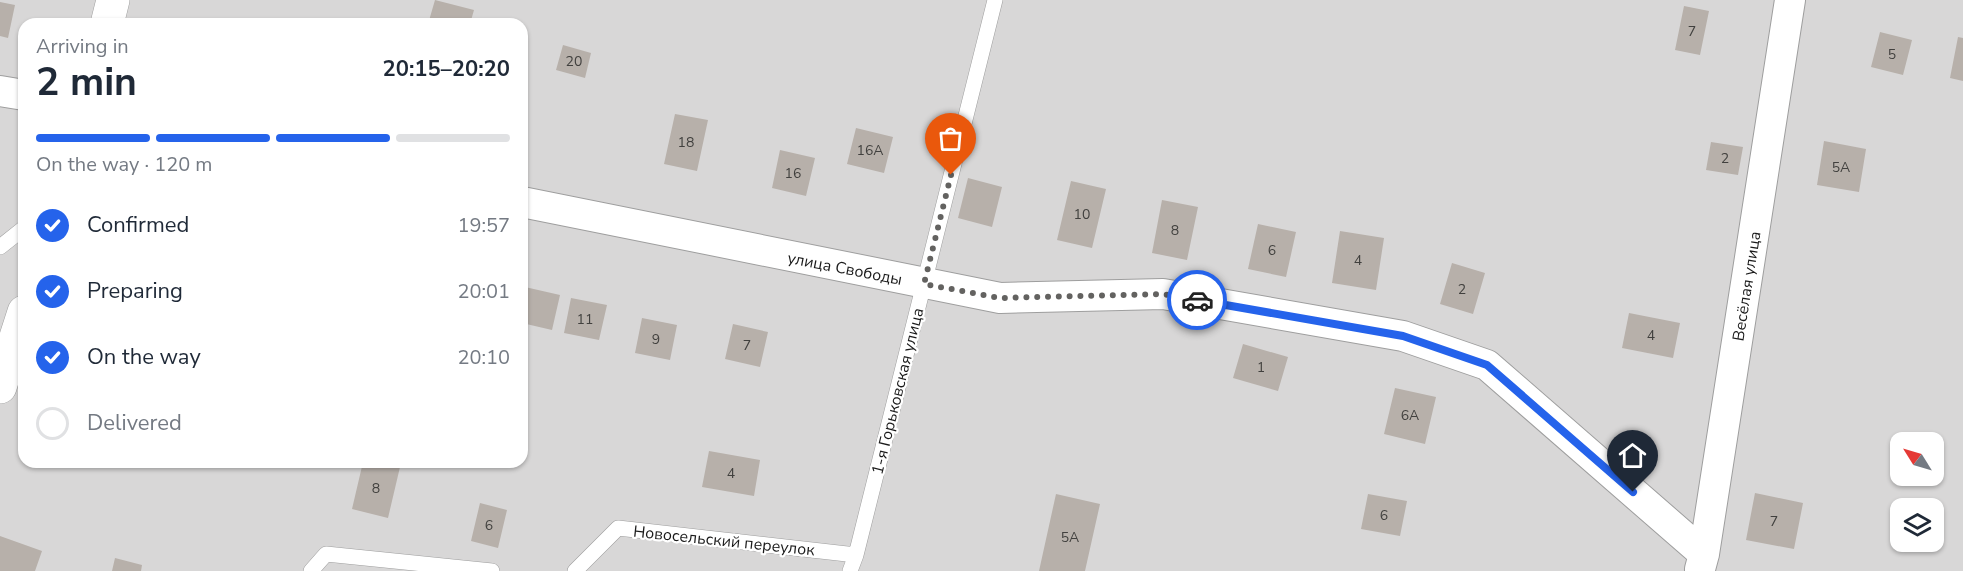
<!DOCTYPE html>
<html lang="en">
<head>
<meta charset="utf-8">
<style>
	body { margin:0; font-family:"Nunito Sans",sans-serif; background:#f2f2f3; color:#1f2937; height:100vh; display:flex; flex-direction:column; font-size:22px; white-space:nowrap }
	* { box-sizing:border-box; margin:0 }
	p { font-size:20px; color:#747a83 }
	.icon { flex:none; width:33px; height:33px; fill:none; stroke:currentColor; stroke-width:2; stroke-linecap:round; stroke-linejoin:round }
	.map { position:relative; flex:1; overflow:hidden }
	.drawer { position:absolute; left:18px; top:18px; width:510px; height:450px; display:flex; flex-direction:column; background:#fff; border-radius:18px; box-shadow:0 2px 4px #0004 }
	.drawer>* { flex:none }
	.needle { width:39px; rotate:307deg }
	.tools { position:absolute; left:1890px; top:432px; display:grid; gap:12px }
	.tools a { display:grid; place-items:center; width:54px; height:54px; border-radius:12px; background:#fff; box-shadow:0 2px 4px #0004; font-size:30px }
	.pin { position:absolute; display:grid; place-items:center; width:51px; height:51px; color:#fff; margin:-62px -26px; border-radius:50% 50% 50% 0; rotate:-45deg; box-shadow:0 0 6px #0007 }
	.pin .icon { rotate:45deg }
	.courier { position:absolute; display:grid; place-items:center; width:60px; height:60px; margin:-30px; border:4px solid #2563eb; border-radius:50%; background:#fff; color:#222; box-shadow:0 2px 8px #0007 }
	.summary em { font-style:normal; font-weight:700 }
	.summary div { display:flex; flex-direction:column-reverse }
	.summary { display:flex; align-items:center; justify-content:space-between; height:102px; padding:0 18px }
	h1 { font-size:39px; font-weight:700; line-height:45px }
	.bar { display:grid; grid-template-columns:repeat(4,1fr); gap:9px 6px; align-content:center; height:72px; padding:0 18px }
	.bar i { height:8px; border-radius:4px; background:#e0e1e3 }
	.bar .selected { background:#2563eb }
	.bar p { grid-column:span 4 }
	ol { padding:0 18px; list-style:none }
	li { display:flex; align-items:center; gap:18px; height:66px }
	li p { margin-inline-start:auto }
	li .icon { padding:6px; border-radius:50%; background:#2563eb; color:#fff; stroke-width:4 }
	li:last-child { color:#747a83 }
	li i { width:33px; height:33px; border:3px solid #e0e1e3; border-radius:50% }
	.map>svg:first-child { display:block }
</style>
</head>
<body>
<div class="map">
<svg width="1963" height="571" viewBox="0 0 1963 571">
	<rect width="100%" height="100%" fill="#ebe8e1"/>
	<path fill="#d8d7d7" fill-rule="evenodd" d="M0,0H1963V571H0ZM24,24H522V462H24ZM1900,442H1934V476H1900ZM1900,508H1934V542H1900Z"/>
	<path fill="#b7b0aa" d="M435,0L474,10L470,24H428Z
		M0,2L15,5L8,38L0,36Z
		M1684,6L1709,11L1700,55L1675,50Z
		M1880,32L1912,40L1903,75L1871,67Z
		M1958,37L1963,38V81L1950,78Z
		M563,45L591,53L585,78L556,70Z
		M675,114L708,120L697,171L664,164Z
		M856,128L893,137L884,173L847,164Z
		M1824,141L1866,149L1859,192L1817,185Z
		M1711,142L1743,147L1738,175L1706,170Z
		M780,150L815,158L806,196L772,188Z
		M968,178L1002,187L992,227L958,218Z
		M1071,181L1106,189L1092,248L1057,240Z
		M1162,200L1198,207L1187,260L1152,253Z
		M1258,224L1296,232L1286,277L1248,269Z
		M1340,231L1384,238L1376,290L1332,283Z
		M1452,263L1485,273L1473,314L1440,304Z
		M525,287L560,295L552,330L522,323V301Z
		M571,298L607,305L599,340L564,333Z
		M1629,313L1680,323L1673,358L1622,348Z
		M642,318L677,325L670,360L635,353Z
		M733,324L768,332L760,367L725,359Z
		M1243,344L1288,357L1278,391L1233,378Z
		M1395,388L1436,397L1425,444L1384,434Z
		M709,451L760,460L754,496L702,487Z
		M363,462H381L400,467L388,518L352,509Z
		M1755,493L1803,503L1794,549L1746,540Z
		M1056,494L1100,504L1085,571H1039Z
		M1368,494L1407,501L1400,536L1361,529Z
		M480,503L507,510L498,548L471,541Z
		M0,536L42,551L35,571H0Z
		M115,558L142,565L141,571H112Z"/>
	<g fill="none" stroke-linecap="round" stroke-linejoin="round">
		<defs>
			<path id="service" d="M0,247L24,228
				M311,571L326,554L492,571
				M575,571L618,528L856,555
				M850,571L856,555L995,0"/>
			<path id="minor" d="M0,91L24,95
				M522,202L1000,298L1163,294L1403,336L1487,365L1704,554
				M1700,569L1704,554L1790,0"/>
			<path id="tertiary" d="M107,24L113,0
				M0,387L24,312"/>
		</defs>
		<use href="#service" stroke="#9e9e9e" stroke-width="16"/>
		<use href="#minor" stroke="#9e9e9e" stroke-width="32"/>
		<use href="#tertiary" stroke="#9e9e9e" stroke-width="34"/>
		<use href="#service" stroke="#fff" stroke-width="15"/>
		<use href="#minor" stroke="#fff" stroke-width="30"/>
		<use href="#tertiary" stroke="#fff" stroke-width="33"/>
	</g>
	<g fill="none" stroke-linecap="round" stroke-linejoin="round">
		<path stroke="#636260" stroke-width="6" stroke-dasharray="0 10.8" d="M951,175L924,284L1000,298L1163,294L1197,300"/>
		<path stroke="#2563eb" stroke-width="8" d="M1197,300L1403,336L1487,365L1633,492"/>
	</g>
	<g text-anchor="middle" stroke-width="4.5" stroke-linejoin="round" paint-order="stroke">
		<g font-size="14" fill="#41403e">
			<text x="1692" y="36">7</text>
			<text x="1892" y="59">5</text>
			<text x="574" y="66">20</text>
			<text x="686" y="147">18</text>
			<text x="870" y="155">16А</text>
			<text x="1725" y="163">2</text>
			<text x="1841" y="172">5А</text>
			<text x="793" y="178">16</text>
			<text x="1082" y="219">10</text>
			<text x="1175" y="235">8</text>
			<text x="1272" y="255">6</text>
			<text x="1358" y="265">4</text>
			<text x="1462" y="294">2</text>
			<text x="585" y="324">11</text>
			<text x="1651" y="340">4</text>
			<text x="656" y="344">9</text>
			<text x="747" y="350">7</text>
			<text x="1261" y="372">1</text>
			<text x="1410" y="420">6А</text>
			<text x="731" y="478">4</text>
			<text x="376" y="493">8</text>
			<text x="1384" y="520">6</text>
			<text x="1774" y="526">7</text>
			<text x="489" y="530">6</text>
			<text x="1070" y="542">5А</text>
		</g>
		<g font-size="16" fill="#1a1a1a" stroke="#fff">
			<text transform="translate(845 268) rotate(11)" y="6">улица Свободы</text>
			<text transform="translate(1746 286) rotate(-81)" y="6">Весёлая улица</text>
			<text transform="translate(897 391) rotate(-76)" y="6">1-я Горьковская улица</text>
			<text transform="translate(724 540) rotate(6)" y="6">Новосельский переулок</text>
		</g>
	</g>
</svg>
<div class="tools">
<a><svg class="needle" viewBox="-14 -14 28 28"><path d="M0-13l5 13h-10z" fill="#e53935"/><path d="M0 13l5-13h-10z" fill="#747a83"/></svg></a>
<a><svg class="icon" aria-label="layers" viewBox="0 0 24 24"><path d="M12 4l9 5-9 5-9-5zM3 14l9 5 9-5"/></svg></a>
</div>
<div class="pin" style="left:951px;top:175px;background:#ea580c"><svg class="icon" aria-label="bag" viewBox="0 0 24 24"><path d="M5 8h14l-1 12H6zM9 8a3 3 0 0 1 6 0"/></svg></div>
<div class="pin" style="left:1633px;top:492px;background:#1f2937"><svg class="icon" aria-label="home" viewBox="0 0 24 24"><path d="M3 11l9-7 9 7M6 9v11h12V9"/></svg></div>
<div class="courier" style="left:1197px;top:300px"><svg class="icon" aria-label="car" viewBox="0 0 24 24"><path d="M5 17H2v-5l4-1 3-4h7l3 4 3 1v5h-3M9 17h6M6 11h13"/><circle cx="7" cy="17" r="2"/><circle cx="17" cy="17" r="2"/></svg></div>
<section class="drawer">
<div class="summary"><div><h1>2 min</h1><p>Arriving in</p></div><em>20:15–20:20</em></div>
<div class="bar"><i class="selected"></i><i class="selected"></i><i class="selected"></i><i></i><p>On the way · 120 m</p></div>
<ol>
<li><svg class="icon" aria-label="check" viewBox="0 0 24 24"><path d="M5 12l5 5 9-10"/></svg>Confirmed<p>19:57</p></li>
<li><svg class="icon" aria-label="check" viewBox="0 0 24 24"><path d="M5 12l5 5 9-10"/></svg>Preparing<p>20:01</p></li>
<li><svg class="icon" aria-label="check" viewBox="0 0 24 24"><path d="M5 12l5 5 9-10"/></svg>On the way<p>20:10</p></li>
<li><i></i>Delivered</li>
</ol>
</section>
</div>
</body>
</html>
